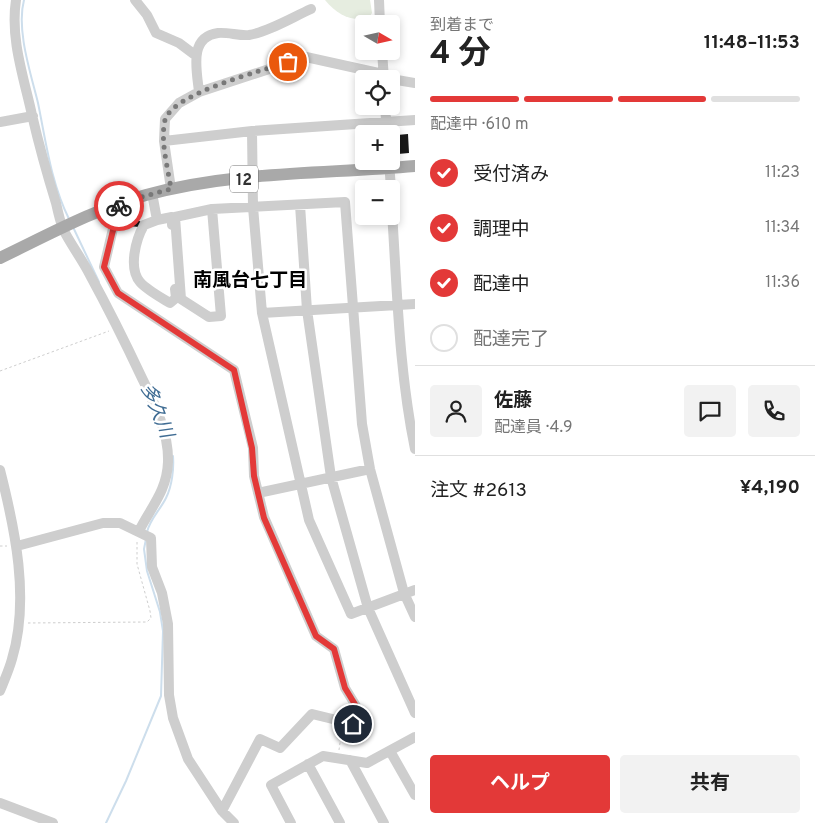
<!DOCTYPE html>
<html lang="ja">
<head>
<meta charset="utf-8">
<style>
	body { margin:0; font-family:Overpass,"Noto Sans JP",sans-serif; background:#f2f2f2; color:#222; height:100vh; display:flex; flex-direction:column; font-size:19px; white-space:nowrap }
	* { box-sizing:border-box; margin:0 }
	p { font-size:16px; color:#767676 }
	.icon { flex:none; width:28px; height:28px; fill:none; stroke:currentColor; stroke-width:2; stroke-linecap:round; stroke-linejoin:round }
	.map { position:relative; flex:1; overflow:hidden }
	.sheet { display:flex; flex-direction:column; background:#fff; width:400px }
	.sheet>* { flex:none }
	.needle { width:32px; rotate:99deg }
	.buttons { position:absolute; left:355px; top:15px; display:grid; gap:10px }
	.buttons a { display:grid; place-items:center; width:45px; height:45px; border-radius:5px; background:#fff; box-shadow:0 2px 8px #0003; font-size:25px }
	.pin { position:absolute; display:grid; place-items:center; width:42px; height:42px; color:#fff; margin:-21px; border:2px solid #fff; border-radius:50%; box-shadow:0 1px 5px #0007 }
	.courier { position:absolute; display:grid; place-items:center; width:50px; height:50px; margin:-25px; border:4px solid #e33938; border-radius:50%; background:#fff; color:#222; box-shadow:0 1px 6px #0007 }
	.overview em { font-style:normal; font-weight:700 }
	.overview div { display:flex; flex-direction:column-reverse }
	.overview { display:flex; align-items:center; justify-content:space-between; height:85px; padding:0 15px }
	h1 { font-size:32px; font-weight:700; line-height:38px }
	.bar { display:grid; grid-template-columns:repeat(4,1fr); gap:8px 5px; align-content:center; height:60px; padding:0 15px }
	.bar i { height:6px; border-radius:4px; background:#e0e0e0 }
	.bar .on { background:#e33938 }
	.bar p { grid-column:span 4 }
	.line { display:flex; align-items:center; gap:12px; padding:0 15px; border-top:1px solid #e0e0e0 }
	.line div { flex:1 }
	.round { display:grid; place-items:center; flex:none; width:52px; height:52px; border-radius:5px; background:#f2f2f2 }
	ol { padding:0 15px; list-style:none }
	li { display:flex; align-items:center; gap:15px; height:55px }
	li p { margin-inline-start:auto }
	li .icon { padding:5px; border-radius:50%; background:#e33938; color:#fff; stroke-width:4 }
	li:last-child { color:#767676 }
	li i { width:28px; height:28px; border:2px solid #e0e0e0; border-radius:50% }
	.primary-button { display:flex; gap:10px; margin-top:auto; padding:10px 15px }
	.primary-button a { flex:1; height:58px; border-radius:5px; background:#e33938; color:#fff; font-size:20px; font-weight:700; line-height:58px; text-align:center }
	.primary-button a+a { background:#f2f2f2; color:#222 }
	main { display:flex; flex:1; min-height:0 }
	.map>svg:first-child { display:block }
</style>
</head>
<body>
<main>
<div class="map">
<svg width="415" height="823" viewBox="0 0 415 823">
	<rect width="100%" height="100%" fill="#fff"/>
	<path fill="#e6ede0" d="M325,0H370L372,13L368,19C348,21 337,14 325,0Z"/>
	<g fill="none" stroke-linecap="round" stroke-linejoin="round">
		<path stroke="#cddeec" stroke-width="2" d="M24,0C16,30 31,74 38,103C46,142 51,183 69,219
			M73,227L99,282
			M147,532C150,519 160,510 166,498C172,486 174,469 173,456
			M106,823L126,781L161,696L163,631L160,612L147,571L144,549L146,539"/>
	</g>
	<path fill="#181818" d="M408,134L409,153L398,154L397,135Z
		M124,212L141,222L139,227L119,225Z"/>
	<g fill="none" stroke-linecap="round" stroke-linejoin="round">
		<path stroke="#cecece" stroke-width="1" stroke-dasharray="2.5 2.5" stroke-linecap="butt" d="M0,371L109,331
			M0,546H7
			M28,623L147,622L151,618L150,611L137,564V541
			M339,750L342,729"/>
		<path stroke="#cecece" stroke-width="10" d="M16,0C10,39 24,78 32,115C39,145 47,174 56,203C58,212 60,221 63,229C71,245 82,259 90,275C108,308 125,342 141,376C154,403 169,432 168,462C167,491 151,507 139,531
			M135,0L147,15L156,33L179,43L195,55
			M379,0L380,24
			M382,51L384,79
			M391,79L415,83
			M199,92C197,71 188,37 218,33C228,32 239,36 249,35C268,32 293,17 311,9
			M385,106L387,134
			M0,122L33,116
			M252,131L253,207L262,313L309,520L351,614L415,590
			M164,141L252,131L415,120
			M389,161L391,189
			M171,189L164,141L165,119L179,103L199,92L306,57L383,74L391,79
			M152,193L157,220L144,225C136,239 128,268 140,282C147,290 160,297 170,303L176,298L175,289
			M391,197C397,281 398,367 415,449
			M119,203L104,267L118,293L234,370L253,448L254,476L264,517L316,636L334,649L345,688L356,706L353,724L312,714L280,748L260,739L222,811L234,823
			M300,205L307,310L331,477L368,608L415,713
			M212,209L221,316L209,317L181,299L175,217L212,209L345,202L362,424L370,469L404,593L415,617
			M157,220L172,217V225
			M262,313L415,304
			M0,470C15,529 30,599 12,659C9,670 4,681 0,691
			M258,493L370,469
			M17,546L103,523H120L151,538L152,567L162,593L168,624L169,695L173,718L188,759L222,811
			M390,751L415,795
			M350,760L384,823
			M308,764L340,823
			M0,803L53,823
			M291,823L271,785L323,756L367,763L415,737"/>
		<path stroke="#a9a9a9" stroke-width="12" d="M0,258C48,235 95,209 146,195C233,171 326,174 415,166"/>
	</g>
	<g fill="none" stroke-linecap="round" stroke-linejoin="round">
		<path stroke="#797979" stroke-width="5" stroke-dasharray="0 9" d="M119,206V203L171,189C168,168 160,141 165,120C173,93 262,71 288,62"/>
		<path stroke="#e33938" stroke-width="6" d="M119,206L104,267L118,293L234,370L252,448L254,476L264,518L316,636L334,649L345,688L356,706L353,724"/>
	</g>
	<g text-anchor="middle" stroke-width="5" stroke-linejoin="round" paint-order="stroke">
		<rect fill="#fff" stroke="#6f6f6f" stroke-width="1" x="230" y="165.5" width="28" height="27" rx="4"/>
		<g font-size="16" font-weight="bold" fill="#313131">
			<text x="244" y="185">12</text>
		</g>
		<g font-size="19" font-weight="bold" fill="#000" stroke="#fff">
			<text x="250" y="286">南風台七丁目</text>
		</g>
		<g font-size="19" font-style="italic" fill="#3f6c93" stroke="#fff">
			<text transform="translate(158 410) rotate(68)" y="7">多久川</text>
		</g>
	</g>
</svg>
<div class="buttons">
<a><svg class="needle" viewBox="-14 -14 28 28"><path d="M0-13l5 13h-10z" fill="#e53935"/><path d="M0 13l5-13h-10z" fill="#767676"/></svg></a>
<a><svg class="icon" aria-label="locate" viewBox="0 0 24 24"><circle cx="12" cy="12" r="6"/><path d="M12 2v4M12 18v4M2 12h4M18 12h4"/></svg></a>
<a>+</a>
<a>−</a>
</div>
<div class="pin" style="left:288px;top:62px;background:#ea580c"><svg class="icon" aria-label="bag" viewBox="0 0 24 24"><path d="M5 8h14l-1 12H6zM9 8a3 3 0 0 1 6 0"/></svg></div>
<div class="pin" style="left:353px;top:724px;background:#1f2937"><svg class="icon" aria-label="home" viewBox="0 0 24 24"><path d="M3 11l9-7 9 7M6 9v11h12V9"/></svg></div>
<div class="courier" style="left:119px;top:206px"><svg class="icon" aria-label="bike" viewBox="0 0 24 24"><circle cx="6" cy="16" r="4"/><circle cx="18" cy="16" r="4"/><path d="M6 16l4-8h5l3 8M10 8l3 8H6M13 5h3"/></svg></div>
</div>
<section class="sheet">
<div class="overview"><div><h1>4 分</h1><p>到着まで</p></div><em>11:48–11:53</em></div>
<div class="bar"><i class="on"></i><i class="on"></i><i class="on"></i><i></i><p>配達中 · 610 m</p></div>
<ol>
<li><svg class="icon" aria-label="check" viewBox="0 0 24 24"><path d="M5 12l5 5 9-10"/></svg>受付済み<p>11:23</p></li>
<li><svg class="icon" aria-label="check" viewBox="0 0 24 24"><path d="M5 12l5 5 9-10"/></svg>調理中<p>11:34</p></li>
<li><svg class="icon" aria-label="check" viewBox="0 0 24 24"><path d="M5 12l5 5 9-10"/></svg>配達中<p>11:36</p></li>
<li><i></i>配達完了</li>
</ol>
<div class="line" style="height:90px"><a class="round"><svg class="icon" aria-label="person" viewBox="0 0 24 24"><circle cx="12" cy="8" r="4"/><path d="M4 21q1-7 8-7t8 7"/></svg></a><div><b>佐藤</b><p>配達員 · 4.9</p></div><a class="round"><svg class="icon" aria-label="chat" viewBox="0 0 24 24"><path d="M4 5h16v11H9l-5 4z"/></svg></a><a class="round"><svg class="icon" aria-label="phone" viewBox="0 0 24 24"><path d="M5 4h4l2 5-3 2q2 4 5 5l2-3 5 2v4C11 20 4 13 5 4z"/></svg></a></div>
<div class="line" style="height:65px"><div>注文 #2613</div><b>¥4,190</b></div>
<div class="primary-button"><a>ヘルプ</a><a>共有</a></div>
</section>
</main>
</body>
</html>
